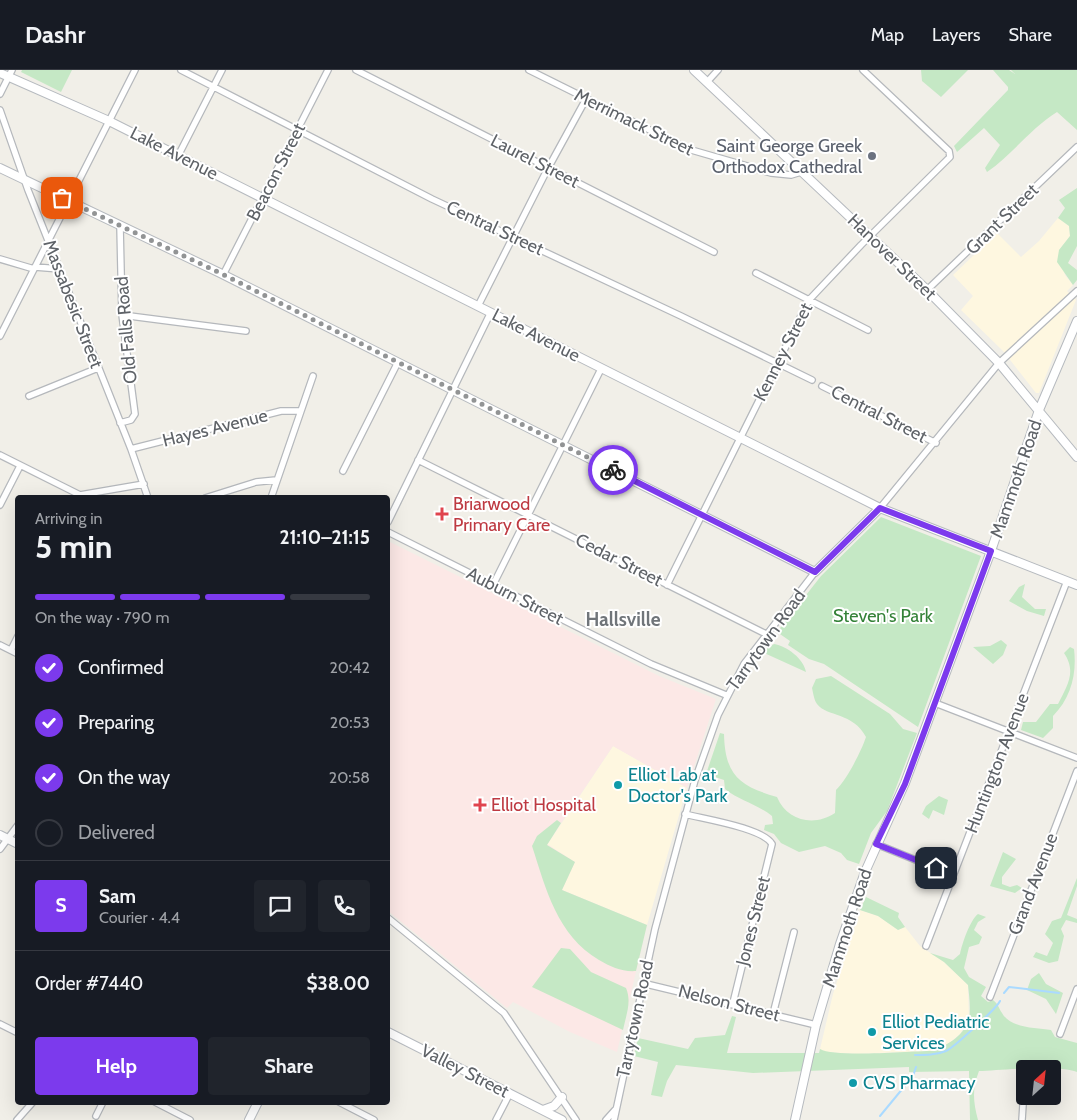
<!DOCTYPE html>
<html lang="en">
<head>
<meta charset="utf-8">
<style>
	body { margin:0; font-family:Cabin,sans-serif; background:#20242c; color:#f1f3f6; height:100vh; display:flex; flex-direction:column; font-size:19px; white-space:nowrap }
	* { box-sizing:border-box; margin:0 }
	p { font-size:16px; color:#9ea1a6 }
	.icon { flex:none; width:28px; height:28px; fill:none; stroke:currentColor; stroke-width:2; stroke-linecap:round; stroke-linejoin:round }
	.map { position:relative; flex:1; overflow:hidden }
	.drawer { position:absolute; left:15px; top:425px; width:375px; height:610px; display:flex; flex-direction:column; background:#171b24; border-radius:5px; box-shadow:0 5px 20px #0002 }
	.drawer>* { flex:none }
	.needle { width:32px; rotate:27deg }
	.tools { position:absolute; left:1016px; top:990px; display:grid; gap:10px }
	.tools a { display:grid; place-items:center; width:45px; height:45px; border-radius:5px; background:#171b24; box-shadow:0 5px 20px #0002; font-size:25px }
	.pin { position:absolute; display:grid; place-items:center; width:42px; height:42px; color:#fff; margin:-21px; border-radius:10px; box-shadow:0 2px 8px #0006 }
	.courier { position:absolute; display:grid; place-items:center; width:50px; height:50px; margin:-25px; border:4px solid #7c3aed; border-radius:50%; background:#fff; color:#222; box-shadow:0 1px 6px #0007 }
	.overview em { font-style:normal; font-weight:800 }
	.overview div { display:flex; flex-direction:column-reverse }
	.overview { display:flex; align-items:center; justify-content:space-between; height:85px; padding:0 20px }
	h1 { font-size:32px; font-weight:800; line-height:38px }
	.bar { display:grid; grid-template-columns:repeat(4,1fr); gap:8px 5px; align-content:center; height:60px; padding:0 20px }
	.bar i { height:6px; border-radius:4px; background:#363941 }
	.bar .on { background:#7c3aed }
	.bar p { grid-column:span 4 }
	.line { display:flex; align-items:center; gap:12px; padding:0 20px; border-top:1px solid #363941 }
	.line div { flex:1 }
	.round { display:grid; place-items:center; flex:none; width:52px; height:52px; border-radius:5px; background:#20242c }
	ol { padding:0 20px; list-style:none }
	li { display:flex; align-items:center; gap:15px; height:55px }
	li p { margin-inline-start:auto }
	li .icon { padding:5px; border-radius:50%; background:#7c3aed; color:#fff; stroke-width:4 }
	li:last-child { color:#9ea1a6 }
	li i { width:28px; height:28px; border:2px solid #363941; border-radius:50% }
	.action { display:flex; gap:10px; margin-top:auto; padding:10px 20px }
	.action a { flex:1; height:58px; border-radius:5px; background:#7c3aed; color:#fff; font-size:20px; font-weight:800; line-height:58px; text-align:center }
	.action a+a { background:#20242c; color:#f1f3f6 }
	header { display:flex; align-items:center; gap:30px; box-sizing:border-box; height:70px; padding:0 25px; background:#171b24; border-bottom:1px solid #363941 }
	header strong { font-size:24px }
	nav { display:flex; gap:28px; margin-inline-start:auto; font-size:18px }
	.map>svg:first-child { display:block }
</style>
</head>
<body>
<header>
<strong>Dashr</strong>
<nav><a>Map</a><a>Layers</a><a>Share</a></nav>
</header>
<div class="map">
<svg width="1077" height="1050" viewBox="0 0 1077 1050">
	<rect width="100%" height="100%" fill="#f1efe8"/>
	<path fill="#fef7e0" d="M1058,148L1069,156L1070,166L1059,180L1065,205L1073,215L1067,221L1076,230L1039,323H1036L1003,281L961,240L973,226L953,205L997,163L1021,187L1039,171Z
		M613,676L687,718L647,855L562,820L547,775Z
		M860,840L878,846L898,860L905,857L920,876L944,892L968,915L969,949L960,964L945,977L931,981L857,984L825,982L820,979L833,924Z"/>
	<path fill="#fce8e6" d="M388,471L659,606L716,629L687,718L613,676L547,774L575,792L562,820L647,855L617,982L570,962L513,932L507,938L388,841Z"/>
	<path fill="#c5e8c5" d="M22,0H72L61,22L21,2Z
		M921,0H968L941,27L922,11Z
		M993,0H1009L1015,4L1011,0H1077V60L1057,42C1031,58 1013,84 987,102L985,98L1000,75L984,58L957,82L954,76L1008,20V17Z
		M1077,118V176L1068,193L1077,200V210L1073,215L1057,192L1059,180L1070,166L1069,156L1058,148L1065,138L1059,130Z
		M881,447L981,486L918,657L824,594L809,589L788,575L790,571L777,562L821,506Z
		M1025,514L1022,527L1035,539H1046L1044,546L1027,541L1009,531L1019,517Z
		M1001,570L1007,575L1003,585L993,594L973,577L990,576Z
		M774,574C787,576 804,589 806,602L762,582Z
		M1070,577L1074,579C1077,604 1071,628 1053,646V658L1043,668L1021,660L1023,652H1036L1050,634H1058C1067,616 1077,602 1064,583Z
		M831,606L890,644L903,659L917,663L887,741L871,763L859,794L847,790L841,783L825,776L799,782L781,773L774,764L764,760L765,755L773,754L772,746C757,734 740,731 725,719L724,710L706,704L720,663L724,664C725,705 739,716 777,727C787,751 814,757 835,743L836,720C847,709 861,682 866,667C853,642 827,647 817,634C814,630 813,622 812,618L816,609Z
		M939,726L948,730L944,745L933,740L929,749L922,744L926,736Z
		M557,750L561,753L547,775L575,792L562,820L647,855L636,901C622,902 611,897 599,890C557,865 546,819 532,776L537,766Z
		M1003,782L1016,789L1002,807V814L1010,817L1017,815L1022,818L1015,823L990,816Z
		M1077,808V816L1067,845L1077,849V853L1066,850L1061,859L1064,866L1058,891L1049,893L1033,887L1036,882L1047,886L1053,873L1045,864L1052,851L1061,848Z
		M866,827L899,843L898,847L905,857L898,860L878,846L860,840Z
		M978,844L986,847L978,852L974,860L982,867L979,874L969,877L964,898L969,907L986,917L981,926L988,932L993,930C999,935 998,937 1002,943C1010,958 1036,958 1051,960L1055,967L1077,973V1002C1059,994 1002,1000 979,1001C972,1019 973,1031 978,1050H970L969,1001L909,1002V997L753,1003L676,995L667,1011L662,1027L651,1025L658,992L634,986L638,968L688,979L695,968L725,965L732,946L736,947L727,983H819L820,979C835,988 910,981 932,981C947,976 966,964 969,948C971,938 969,925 968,915L944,892L930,883L953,890L960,884C962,874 970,850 978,844Z
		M561,878L570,879L591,902L626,918C632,932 626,945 623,960L532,917Z
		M1039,903L1046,914L1063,923L1056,944L1046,929L1027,920L1031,909Z"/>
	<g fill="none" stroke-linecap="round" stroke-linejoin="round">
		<path stroke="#aadaff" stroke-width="2" d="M1004,923L1009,917L1059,923
			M915,985C926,985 936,985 946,981C953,978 997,938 1000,931
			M880,1046L913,1006L916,997"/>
		<defs>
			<path id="street" d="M181,0L432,129L681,246L812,310
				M356,0L714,182
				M529,0L688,79L771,103L791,105L801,102
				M707,12L718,0
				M0,24L12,0
				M0,40L28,120L131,379L148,428
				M178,86L222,0
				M120,156L122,245L135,344L131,350L120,353
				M0,189L34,199
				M35,197L60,199
				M756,203L868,260
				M223,205L328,0
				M927,220L1077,77
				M478,236L546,102L586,29
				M122,245L246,261
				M0,266L135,0
				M822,316L936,373
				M29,326L98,298
				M131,379L281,341H300
				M0,385L80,425L144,414
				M418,390L766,564
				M343,401L398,292
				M205,428L256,412L276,410
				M271,428L313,306
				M0,435L20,396
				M880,438L999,293L1077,221
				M388,452L491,242
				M388,462L651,594L726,625
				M493,515L601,299
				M667,515L809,230L861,175L950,87L949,81L863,0
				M0,575L18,584
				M11,580L18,566
				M935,633L1077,688
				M685,744C704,749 763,758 772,774L733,933
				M876,774L953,805
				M0,779L18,755
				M388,848L504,943L576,1050
				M926,876L1067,511
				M642,913L816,955
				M990,927L1077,701
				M773,944L794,862
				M0,954L18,963
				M1060,964L1077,919
				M155,1032L190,1050
				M339,1032L374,1050
				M96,1046L103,1032
				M17,1050L33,1032
				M496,1050L510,1023
				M606,1050L615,1040
				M614,1050L655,859L695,710L718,645L744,594L815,502
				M1022,1050L1025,1004"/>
			<path id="secondary" d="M694,0L927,220L999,293L1077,387
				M0,3L109,51L880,438L1077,515
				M0,98L220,203L815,502L880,438
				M0,765L18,774
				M388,962L562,1050
				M543,1040L554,1036L562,1027
				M249,1050L258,1032
				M795,1050L816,955L840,874L865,802L905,713L991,481L1039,340L1077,251"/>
		</defs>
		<use href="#street" stroke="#b5b8bc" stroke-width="8"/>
		<use href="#secondary" stroke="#b6babf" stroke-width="10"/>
		<use href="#street" stroke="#fff" stroke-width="5.5"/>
		<use href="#secondary" stroke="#fff" stroke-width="8"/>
	</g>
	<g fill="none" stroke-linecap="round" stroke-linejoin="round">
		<path stroke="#929495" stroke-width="5" stroke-dasharray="0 9" d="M62,128L220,203L613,400"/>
		<path stroke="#7c3aed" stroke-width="6" d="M613,400L815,502L880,438L991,481L905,714L876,774L936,798"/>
	</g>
	<circle fill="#6b7280" stroke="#fff" stroke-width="2" cx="872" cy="86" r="5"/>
	<g fill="#e0444e" stroke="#fff" stroke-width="2">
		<path d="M439.5 436.5h5v5h5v5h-5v5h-5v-5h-5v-5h5z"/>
		<path d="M477.5 727.5h5v5h5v5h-5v5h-5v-5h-5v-5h5z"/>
	</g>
	<g fill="#0f9aa8" stroke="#fff" stroke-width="2">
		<circle cx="618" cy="715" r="5"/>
		<circle cx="872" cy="962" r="5"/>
		<circle cx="853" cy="1013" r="5"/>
	</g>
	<g text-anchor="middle" stroke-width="4" stroke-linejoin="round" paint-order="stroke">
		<g font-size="18" fill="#5f6368" stroke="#fff">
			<text transform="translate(634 52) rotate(26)" y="6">Merrimack Street</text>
			<text transform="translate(174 83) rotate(27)" y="6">Lake Avenue</text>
			<text transform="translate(535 91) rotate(27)" y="6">Laurel Street</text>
			<text transform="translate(276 102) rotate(-63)" y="6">Beacon Street</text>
			<text transform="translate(1002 149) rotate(-44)" y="6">Grant Street</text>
			<text transform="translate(495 158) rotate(25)" y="6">Central Street</text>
			<text transform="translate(892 187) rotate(44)" y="6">Hanover Street</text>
			<text transform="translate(73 234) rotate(69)" y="6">Massabesic Street</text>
			<text transform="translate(126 260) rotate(-95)" y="6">Old Falls Road</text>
			<text transform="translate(536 265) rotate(27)" y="6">Lake Avenue</text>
			<text transform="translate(783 282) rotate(-63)" y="6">Kenney Street</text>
			<text transform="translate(879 344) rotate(27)" y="6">Central Street</text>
			<text transform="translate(215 358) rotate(-14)" y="6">Hayes Avenue</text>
			<text transform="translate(1016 409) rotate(-71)" y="6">Mammoth Road</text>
			<text transform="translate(619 490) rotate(27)" y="6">Cedar Street</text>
			<text transform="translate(515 526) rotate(27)" y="6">Auburn Street</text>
			<text transform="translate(766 570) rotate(-54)" y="6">Tarrytown Road</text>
			<text transform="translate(997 693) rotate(-69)" y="6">Huntington Avenue</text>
			<text transform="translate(1033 814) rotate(-69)" y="6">Grand Avenue</text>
			<text transform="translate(753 851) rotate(-76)" y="6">Jones Street</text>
			<text transform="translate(847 858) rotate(-72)" y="6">Mammoth Road</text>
			<text transform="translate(729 933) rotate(14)" y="6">Nelson Street</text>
			<text transform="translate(635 949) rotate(-78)" y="6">Tarrytown Road</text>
			<text transform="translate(465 1001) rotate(27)" y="6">Valley Street</text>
		</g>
		<g font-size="18" fill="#5b616d" stroke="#fff" text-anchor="end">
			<text x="862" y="82">Saint George Greek<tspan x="862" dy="21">Orthodox Cathedral</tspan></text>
		</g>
		<g font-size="18" fill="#be3a42" stroke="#fff" text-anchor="start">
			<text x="453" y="440">Briarwood<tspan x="453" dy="21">Primary Care</tspan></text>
			<text x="491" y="741">Elliot Hospital</text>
		</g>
		<g font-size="18" fill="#348238" stroke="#fff">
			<text x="883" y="552">Steven's Park</text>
		</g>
		<g font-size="18" fill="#0d838f" stroke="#fff" text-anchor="start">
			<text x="628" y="711">Elliot Lab at<tspan x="628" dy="21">Doctor's Park</tspan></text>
			<text x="882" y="958">Elliot Pediatric<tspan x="882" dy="21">Services</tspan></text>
			<text x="863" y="1019">CVS Pharmacy</text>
		</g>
		<g font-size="19" font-weight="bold" fill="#70757a" stroke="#fff">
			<text x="623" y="556">Hallsville</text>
		</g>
	</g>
</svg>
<div class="tools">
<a><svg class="needle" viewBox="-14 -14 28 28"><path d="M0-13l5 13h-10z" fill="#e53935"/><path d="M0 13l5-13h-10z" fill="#9ea1a6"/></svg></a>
</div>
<div class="pin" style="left:62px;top:128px;background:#ea580c"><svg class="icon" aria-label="bag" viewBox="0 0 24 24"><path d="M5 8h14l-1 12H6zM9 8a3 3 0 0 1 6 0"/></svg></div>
<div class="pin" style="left:936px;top:798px;background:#1f2937"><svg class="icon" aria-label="home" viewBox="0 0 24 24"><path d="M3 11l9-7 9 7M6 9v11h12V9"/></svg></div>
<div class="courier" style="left:613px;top:400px"><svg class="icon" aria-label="bike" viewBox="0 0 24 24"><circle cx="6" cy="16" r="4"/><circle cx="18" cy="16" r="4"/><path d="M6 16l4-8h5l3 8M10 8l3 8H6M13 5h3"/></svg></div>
<section class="drawer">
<div class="overview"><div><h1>5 min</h1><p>Arriving in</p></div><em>21:10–21:15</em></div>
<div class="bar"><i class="on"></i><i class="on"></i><i class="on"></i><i></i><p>On the way · 790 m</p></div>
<ol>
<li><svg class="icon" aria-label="check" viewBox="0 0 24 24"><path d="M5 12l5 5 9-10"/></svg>Confirmed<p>20:42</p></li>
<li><svg class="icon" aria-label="check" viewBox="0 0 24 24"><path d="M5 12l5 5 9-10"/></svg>Preparing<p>20:53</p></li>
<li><svg class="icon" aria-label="check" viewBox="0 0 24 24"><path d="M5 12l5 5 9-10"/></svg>On the way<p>20:58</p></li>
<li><i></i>Delivered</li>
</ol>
<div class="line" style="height:90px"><b class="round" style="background:#7c3aed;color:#fff">S</b><div><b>Sam</b><p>Courier · 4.4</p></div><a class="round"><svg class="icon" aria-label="chat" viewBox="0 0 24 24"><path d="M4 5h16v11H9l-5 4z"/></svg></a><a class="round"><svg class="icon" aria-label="phone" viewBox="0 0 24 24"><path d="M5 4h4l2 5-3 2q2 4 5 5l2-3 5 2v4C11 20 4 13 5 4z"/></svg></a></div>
<div class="line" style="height:65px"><div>Order #7440</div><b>$38.00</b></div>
<div class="action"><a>Help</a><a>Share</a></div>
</section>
</div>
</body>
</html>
